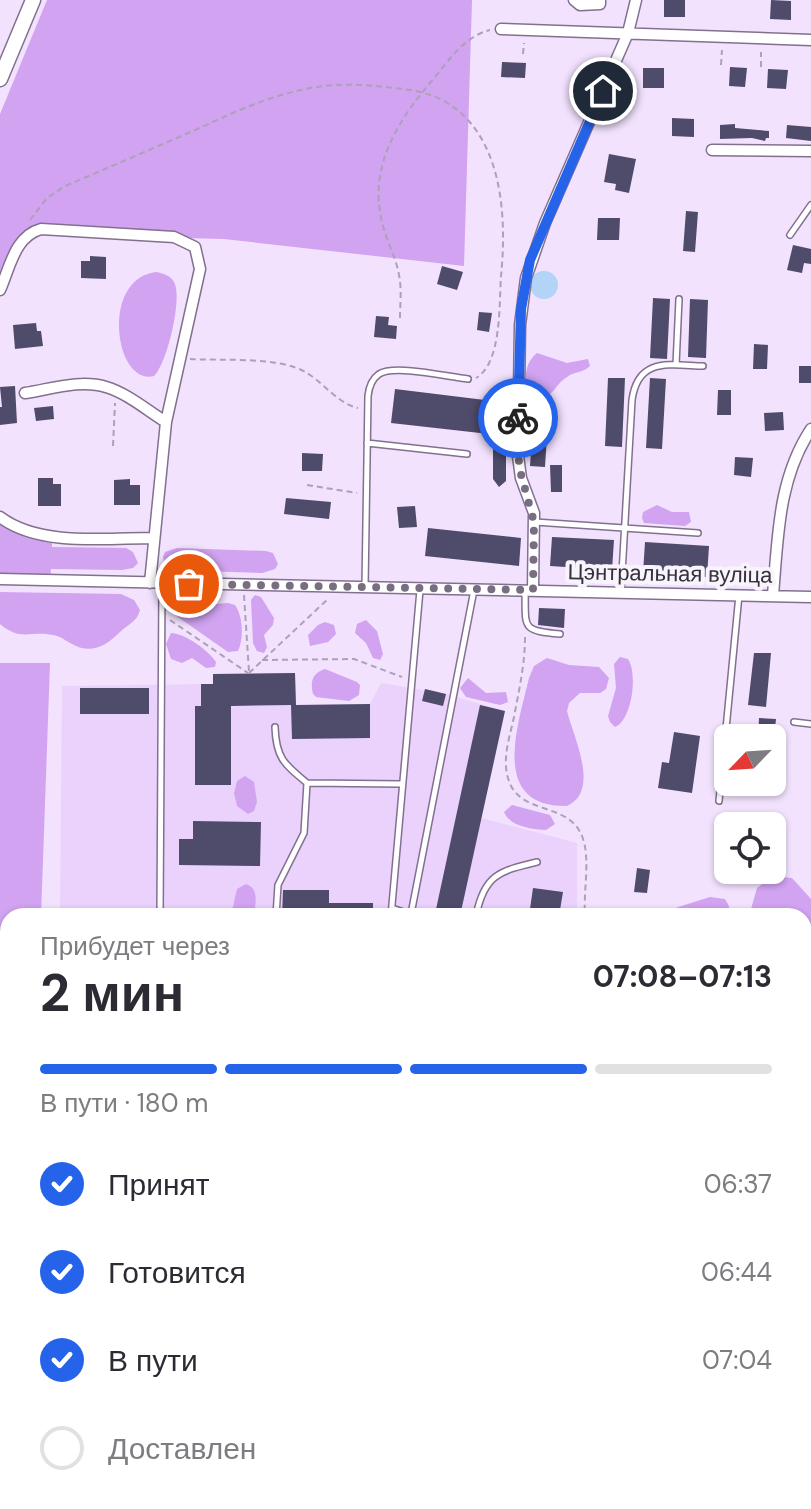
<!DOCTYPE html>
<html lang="ru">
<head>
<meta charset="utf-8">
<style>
	body { margin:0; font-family:"DM Sans",sans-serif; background:#f7f7f7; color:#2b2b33; height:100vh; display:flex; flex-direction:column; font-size:30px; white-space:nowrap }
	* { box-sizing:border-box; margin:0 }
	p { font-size:26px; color:#7c7c81 }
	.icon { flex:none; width:44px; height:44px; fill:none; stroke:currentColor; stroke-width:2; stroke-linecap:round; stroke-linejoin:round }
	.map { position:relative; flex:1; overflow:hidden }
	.sheet { position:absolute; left:0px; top:908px; width:812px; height:602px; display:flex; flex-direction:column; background:#fff; border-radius:24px 24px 0 0; box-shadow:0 2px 6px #0004 }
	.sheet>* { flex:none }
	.needle { width:52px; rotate:245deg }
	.fabs { position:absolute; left:714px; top:724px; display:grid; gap:16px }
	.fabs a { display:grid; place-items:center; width:72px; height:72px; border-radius:12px; background:#fff; box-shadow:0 2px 6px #0004; font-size:40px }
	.pin { position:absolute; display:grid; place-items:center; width:68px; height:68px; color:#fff; margin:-34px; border:4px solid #fff; border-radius:50%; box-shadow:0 2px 8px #0007 }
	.courier { position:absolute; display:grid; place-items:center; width:80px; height:80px; margin:-40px; border:6px solid #2563eb; border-radius:50%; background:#fff; color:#222; box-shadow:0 2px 10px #0007 }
	.overview em { font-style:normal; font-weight:700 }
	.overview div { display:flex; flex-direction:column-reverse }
	.overview { display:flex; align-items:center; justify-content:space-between; height:136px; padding:0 40px }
	h1 { font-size:52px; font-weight:700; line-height:60px }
	.bar { display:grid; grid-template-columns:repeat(4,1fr); gap:12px 8px; align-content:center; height:96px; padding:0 40px }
	.bar i { height:10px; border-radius:6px; background:#e1e1e2 }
	.bar .current { background:#2563eb }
	.bar p { grid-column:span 4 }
	ol { padding:0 40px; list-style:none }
	li { display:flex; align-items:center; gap:24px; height:88px }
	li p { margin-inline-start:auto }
	li .icon { padding:8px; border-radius:50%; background:#2563eb; color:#fff; stroke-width:4 }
	li:last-child { color:#7c7c81 }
	li i { width:44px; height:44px; border:4px solid #e1e1e2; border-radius:50% }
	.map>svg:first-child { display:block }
</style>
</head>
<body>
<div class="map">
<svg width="811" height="1509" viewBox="0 0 811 1509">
	<rect width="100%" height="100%" fill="#f2e2fe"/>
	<path fill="#ead2fc" d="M295,673L296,705L370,704L381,683L446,694L505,711L481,818L577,843V916H60L62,686L213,684V674Z"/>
	<path fill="#d1a3f1" d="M47,0H472L464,266L224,239L29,234L0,290V114Z
		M157,272C164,274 170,275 174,282C183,297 167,364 154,376C114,386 100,277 157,272Z
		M537,353L567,363L588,359L590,366C583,373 575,371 567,377C554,385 554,399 535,398C522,386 523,364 537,353Z
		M657,505L672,512H689L691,522L685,526L644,523L642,518L643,512Z
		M0,517L52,537V547L126,548L133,552L138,563L133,568L122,570L51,569L50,580L0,579Z
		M177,548L266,551L273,553L278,564L275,569L262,573L169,570L165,567L163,557L165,552Z
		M0,592L121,594L134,600L140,610C137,622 128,624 120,632C105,647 90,655 70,643C65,640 60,636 53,635C31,630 21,642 0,624Z
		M178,592L190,594L204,605L228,603L235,605C243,616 244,638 238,651L228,652L175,615L168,601L171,595Z
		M255,595L261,597L274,618L273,625L264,635L267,647L264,653L257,651L253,643L251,600Z
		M366,620L377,631L383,654L380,660L373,658L366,643L355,633L357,624Z
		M325,622L334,625L336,634L328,642L310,646L308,635L318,625Z
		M171,633C186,634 208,650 216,662L215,667L206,668L192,658L182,663L171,659L166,644Z
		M620,657L628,659C638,674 632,720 615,727L610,722L608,716L616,688L614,664Z
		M547,658L569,665L599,667L609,678L606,689L600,693H580L569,703L567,711C573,736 601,791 567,806C489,807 518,725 529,678L534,666Z
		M0,663H50L41,916H8V1502H804V1033L811,1034V1509H0Z
		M325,669L357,682L360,685L359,695L349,701L316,697L313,694C310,682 312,673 325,669Z
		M468,678L486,693L506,692L508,702L500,705L466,697L460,688Z
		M245,776L254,782L257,802L254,811L248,814L237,806L234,793L237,781Z
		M512,805L550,815L555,824L546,830C532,829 510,827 504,812Z
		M773,876L792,878L811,899V1023L804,1021V916H749L757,888Z
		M246,884C260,889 255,904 254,916H228L232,911L237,889Z
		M710,897L725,899L729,906V916H650Z"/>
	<path fill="#b3d3f7" d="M530 285a14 14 0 1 1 28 0a14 14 0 1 1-28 0Z"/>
	<path fill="#4f4b6a" d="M664,0H685V17H664Z
		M771,0L791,1V20L770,19Z
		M502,62L526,63L525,78L501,77Z
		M730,67L747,68L745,87L729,86Z
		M643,68H664V88H643Z
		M768,69L788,70L786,89L767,88Z
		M672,118L694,119V137L672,136Z
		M735,124V128L769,131V138H766L765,141L752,138L720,139V125Z
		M787,125L811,127V141L786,138Z
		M609,154L636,159L629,193L615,190L616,184L604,182Z
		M686,211L698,212L695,252L683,251Z
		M598,218H620L619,240H597Z
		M793,245L811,249V264L804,263L802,273L787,270Z
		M90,256L106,257V279L81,278V261H90Z
		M442,266L463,272L457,290L437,284Z
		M653,298L670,299L667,359L650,358Z
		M690,299L708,300L706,358L688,357Z
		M479,312L492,313L489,332L477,330Z
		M376,316L389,317L388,325L397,326L396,339L374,337Z
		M36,323L37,331H41L43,346L15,349L13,325Z
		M754,344L768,345L767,369H753Z
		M799,366H811V383H799Z
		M608,378H625L622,447L605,446Z
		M650,378L666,379L662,449L646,448Z
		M15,386L17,423L0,425V407H2L0,387Z
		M395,389L493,401L489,434L391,423Z
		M718,390H731V415H717Z
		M53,406L54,419L36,421L34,408Z
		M783,412L784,430L765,431L764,413Z
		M532,435L547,436L545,467L530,466Z
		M500,439L506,448V481L499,487L493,479V447L495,441Z
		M302,453L323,454L322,471H302Z
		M735,457L753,458L751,477L734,475Z
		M550,465H562V492H551Z
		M38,478H53V484H61V506H38Z
		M130,479V485H140V505H114V480Z
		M286,498L331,502L329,519L284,514Z
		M415,506L417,527L399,528L397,507Z
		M428,528L521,538L519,566L425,556Z
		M552,537L614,540L612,570L550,566Z
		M645,542L709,546L707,577L643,573Z
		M539,608L565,609L564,628L538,625Z
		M754,653H771L766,707L748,705Z
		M295,673L296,705L370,704V738L292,739L291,705L231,706V785H195V706H201V684H213V674Z
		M80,688H149V714H80Z
		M425,689L446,694L443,706L422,701Z
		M480,705L505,711L460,916H443L435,914Z
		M759,718L776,719L774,738H758Z
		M674,732L700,736L692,793L658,788L662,762L669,763Z
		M193,821L261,822L260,866L179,865V839H193Z
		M637,868L650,870L647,893L634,892Z
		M533,888L563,892L559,916H529Z
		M283,890H329V903H373V916H282Z"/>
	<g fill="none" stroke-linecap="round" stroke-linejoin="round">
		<defs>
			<path id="lane" d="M790,235L811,205
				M676,365L679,299
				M367,443L467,454
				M535,522L698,533
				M365,587L368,396C369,387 372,379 379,374C395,364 448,377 468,379
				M525,591C526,627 520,631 560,634
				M621,591L632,400C638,357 669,365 703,366
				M794,722L811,724
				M275,727C276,758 284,764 307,783
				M719,801L739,595
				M392,908L415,916
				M411,914L474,590
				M160,916L162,584
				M276,916L278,885L304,833L307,783L401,784
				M391,916L420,590
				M476,916C484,875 499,871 537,862
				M0,1032H8"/>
			<path id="street" d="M574,0L580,5L600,4V0
				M501,29L811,40
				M712,150L811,151
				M0,290C10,267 15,236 41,229L174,237L195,247L200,269L166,422L150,583
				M25,393C51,389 81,379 106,387C127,393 148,411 166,422
				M0,517C40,547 106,538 154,538
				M0,579L811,597
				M533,590L534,513L521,478L518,456L520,325L526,278L545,223L628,33L636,0
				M773,595C778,537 778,479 811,429"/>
			<path id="secondary" d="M0,79L33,0"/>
		</defs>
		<use href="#lane" stroke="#82708f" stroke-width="8"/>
		<use href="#street" stroke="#82708f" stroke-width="13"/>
		<use href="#secondary" stroke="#82708f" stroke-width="17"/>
		<path stroke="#ada0b7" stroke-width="2" stroke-dasharray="6 4" stroke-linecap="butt" d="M523,54L524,43
			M721,65L722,50
			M761,67V52
			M30,220L47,198L65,186C108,168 151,149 193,131C228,115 263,98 301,90C329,83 357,84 385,87C405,89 426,91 444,101C503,134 507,217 501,276C499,304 502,363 476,378
			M400,318C400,304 402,289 399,275C396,257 386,240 382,222C368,165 399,119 435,77C450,59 465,36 490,30
			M190,359C222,361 280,356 307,373C325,384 337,403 358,408
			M113,446L115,403
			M307,485L357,493
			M244,595L249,672
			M170,620L248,673
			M525,637C525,664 519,690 514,717C510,736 502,758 508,778C518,816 568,801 582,836C591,859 583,891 585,916
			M262,660L354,659L402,677
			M249,673L329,598
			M804,1045H811"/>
		<use href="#lane" stroke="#fff" stroke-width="5"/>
		<use href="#street" stroke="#fff" stroke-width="10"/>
		<use href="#secondary" stroke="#fff" stroke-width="14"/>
	</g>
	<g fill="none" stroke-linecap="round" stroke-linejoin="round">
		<path stroke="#796e81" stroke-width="8" stroke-dasharray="0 14.4" d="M189,584L533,590L534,522L519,467L518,418"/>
		<path stroke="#2563eb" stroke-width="10" d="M518,418L521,309L530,260L603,91"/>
	</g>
	<g text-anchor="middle" stroke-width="8" stroke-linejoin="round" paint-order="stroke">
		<g font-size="22" fill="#38303e" stroke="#f8f4fc">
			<text transform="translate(670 573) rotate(1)" y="8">Цэнтральная вуліца</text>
		</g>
	</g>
</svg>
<div class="fabs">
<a><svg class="needle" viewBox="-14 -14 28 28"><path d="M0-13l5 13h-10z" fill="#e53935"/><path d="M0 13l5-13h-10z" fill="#7c7c81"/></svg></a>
<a><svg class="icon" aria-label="locate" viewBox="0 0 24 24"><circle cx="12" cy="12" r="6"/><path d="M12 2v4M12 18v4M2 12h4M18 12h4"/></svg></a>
</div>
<div class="pin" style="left:189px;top:584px;background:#ea580c"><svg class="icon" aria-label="bag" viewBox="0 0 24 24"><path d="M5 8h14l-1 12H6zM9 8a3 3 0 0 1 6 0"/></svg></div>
<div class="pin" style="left:603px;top:91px;background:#1f2937"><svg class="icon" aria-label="home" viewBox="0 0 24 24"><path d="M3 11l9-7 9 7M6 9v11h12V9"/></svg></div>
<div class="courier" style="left:518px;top:418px"><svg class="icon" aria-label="bike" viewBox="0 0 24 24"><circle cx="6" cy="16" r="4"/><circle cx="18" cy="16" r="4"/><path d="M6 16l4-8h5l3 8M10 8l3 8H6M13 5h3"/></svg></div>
<section class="sheet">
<div class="overview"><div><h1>2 мин</h1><p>Прибудет через</p></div><em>07:08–07:13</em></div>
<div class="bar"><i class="current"></i><i class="current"></i><i class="current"></i><i></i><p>В пути · 180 m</p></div>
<ol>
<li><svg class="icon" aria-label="check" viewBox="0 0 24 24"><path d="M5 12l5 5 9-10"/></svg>Принят<p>06:37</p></li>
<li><svg class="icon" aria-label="check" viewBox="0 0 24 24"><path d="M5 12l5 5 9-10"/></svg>Готовится<p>06:44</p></li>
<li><svg class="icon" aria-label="check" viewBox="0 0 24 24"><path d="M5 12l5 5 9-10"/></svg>В пути<p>07:04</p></li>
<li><i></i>Доставлен</li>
</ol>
</section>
</div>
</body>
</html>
